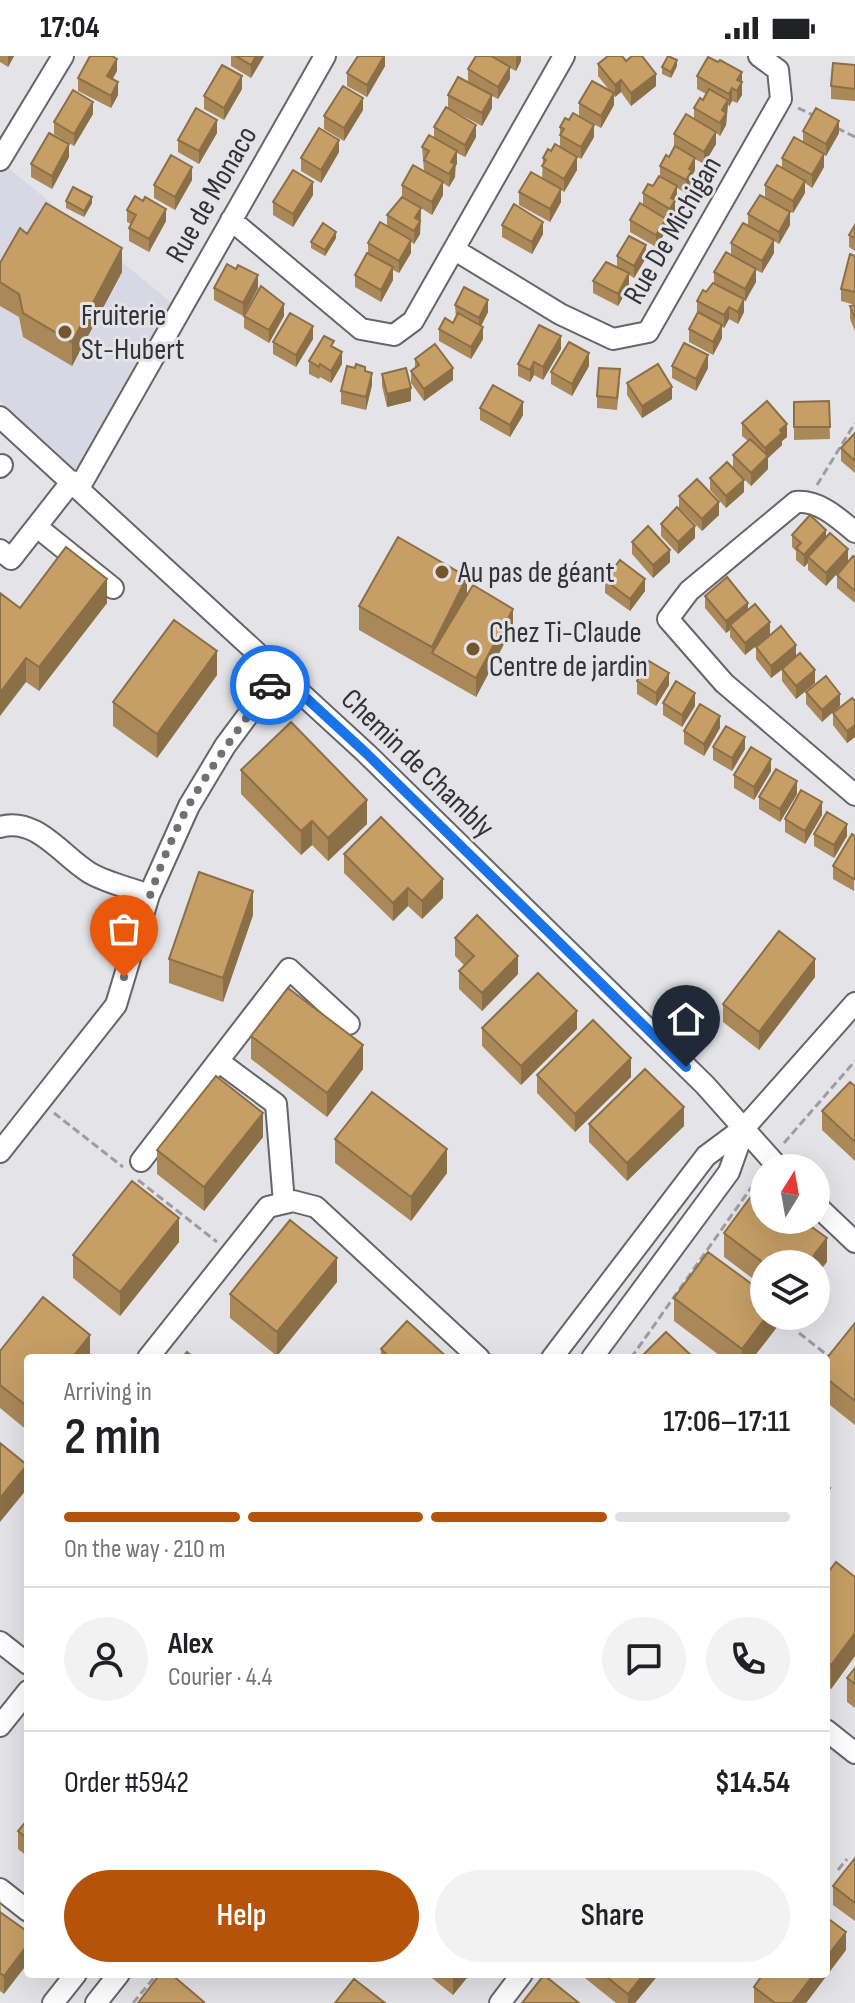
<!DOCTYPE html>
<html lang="en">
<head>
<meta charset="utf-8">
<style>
	body { margin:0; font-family:"Sofia Sans Condensed",sans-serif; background:#f2f2f2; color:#202124; height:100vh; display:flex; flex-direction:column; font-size:30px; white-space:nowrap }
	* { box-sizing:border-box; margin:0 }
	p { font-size:26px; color:#757577 }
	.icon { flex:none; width:44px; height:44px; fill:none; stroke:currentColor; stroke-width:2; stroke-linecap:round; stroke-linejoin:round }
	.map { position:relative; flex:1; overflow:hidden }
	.drawer { position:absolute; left:24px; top:1298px; width:806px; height:624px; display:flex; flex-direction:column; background:#fff; border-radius:8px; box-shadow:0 8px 32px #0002 }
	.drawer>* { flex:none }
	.needle { width:52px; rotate:11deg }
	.buttons { position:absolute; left:750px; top:1098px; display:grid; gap:16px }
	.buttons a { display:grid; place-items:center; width:80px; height:80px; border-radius:50%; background:#fff; box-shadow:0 8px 32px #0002; font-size:40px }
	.pin { position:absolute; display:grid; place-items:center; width:68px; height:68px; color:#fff; margin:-82px -34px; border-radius:50% 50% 50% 0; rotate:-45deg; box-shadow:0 0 8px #0007 }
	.pin .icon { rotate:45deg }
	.courier { position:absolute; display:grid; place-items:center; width:80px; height:80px; margin:-40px; border:6px solid #1a73e8; border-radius:50%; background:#fff; color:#222; box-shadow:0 2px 10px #0007 }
	.overview em { font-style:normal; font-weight:600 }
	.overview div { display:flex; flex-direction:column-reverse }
	.overview { display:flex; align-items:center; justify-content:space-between; height:136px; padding:0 40px }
	h1 { font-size:52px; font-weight:600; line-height:60px }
	.bar { display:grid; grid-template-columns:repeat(4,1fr); gap:12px 8px; align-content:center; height:96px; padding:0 40px }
	.bar i { height:10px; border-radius:6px; background:#e0e0e0 }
	.bar .selected { background:#b45309 }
	.bar p { grid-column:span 4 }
	.line { display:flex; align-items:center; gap:20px; padding:0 40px; border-top:2px solid #e0e0e0 }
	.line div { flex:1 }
	.round { display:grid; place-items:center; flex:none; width:84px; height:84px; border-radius:42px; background:#f2f2f2 }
	.action { display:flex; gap:16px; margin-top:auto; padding:16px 40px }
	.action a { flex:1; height:92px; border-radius:48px; background:#b45309; color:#fff; font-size:32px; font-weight:600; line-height:92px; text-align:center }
	.action a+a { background:#f2f2f2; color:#202124 }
	.status { display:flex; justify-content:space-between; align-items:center; height:56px; padding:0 40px; background:#fff; direction:ltr }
	.status svg { height:22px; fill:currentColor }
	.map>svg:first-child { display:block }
</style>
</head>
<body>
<div class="status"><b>17:04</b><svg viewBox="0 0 49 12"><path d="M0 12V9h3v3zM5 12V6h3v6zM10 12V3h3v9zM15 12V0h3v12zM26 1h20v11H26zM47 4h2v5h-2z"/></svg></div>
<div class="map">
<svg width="855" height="1947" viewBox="0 0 855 1947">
	<rect width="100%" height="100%" fill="#e3e3e8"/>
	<path fill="#d8d8e4" d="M0,105L174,249L78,422L0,345Z"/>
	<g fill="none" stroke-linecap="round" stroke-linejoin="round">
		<defs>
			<path id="minor" d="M0,104L63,0
				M231,164L361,273L394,279L413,265L564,0
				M455,194L560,258L613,283L648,276L781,43L778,14L759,0
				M0,361L366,697L705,1029L779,1112
				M0,411L2,409
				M79,432L325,0
				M37,471L113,532
				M855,476C838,462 819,444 796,446L689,535L668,563L724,627L855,739
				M0,494L11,503L72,425
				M0,771C36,760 62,800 90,817C107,827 131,832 149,839
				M218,1005L289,913L349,968
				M0,1096L116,949L149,839L189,750L225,690L279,617
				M141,1105L218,1005L276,1048L284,1147
				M816,1149L855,1186
				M148,1302L268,1151L293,1145L316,1151L479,1302
				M552,1302L706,1100L745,1071L855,947
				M592,1302L729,1116L745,1071
				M0,1586L28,1608
				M0,1670L28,1635
				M826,1674L855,1697
				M0,1833L28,1855
				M53,1947L76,1918
				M96,1947L119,1918
				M500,1947L522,1918"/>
		</defs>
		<use href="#minor" stroke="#66666a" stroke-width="24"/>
		<path stroke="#9d9da1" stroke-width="3" stroke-dasharray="8 4" stroke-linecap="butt" d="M798,52L813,59
			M837,72L855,81
			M817,429L855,367
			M54,1057L123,1111
			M784,1087L855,1005
			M138,1124L217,1186
			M799,1277L831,1302
			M631,1302L760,1119
			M838,1814L847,1803
			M133,1947L157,1918"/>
		<use href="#minor" stroke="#fff" stroke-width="20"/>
	</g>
	<path fill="#aa8858" d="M0,0H14L8,11L0,6Z
		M231,0H264L251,22L231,10Z
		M385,0V10L367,41L347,30V17Z
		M476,0H521V5L516,15L510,12V23L498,43L492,40V52L482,70L448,52V39L468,26V13Z
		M626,5L656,30L631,50L621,36L615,41L614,39V49L601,72L579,60V47L610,35L598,20V8Z
		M718,6L742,16V39L737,47L732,45L728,50L726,69L720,80L716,77V88L704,108L695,103V114L692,120V127L686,137L677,132V143L675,147V156L670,165L666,163V175L656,191L630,176V164L643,149V137L653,130L660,121V110L669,101L675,91L674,90V78L694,63V52L703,44L706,38L697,33V20Z
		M855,9V45L831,43V30Z
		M677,10L671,22L662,18V11Z
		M117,15L112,23L118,39L111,52L78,35V22Z
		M242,33L224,64L204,53V40Z
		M363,54L344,85L324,73V60Z
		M93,58L74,90L54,78V66Z
		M434,71L476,81L465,101L457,97L455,121L449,131L443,127V139L432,159L421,152L420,178L414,188L411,186V197L399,217L393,214V224L381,246L355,231V219L368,197V187L387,170V159L402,141V129L424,115L422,91L434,82Z
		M560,71L594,81L581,103L560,92Z
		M803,75L839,77L826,100L824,99V111L812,132L805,127V137L793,157L765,141V129L782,112V102L803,86Z
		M217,77L199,108L178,96V84Z
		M339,96L321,127L301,115V102Z
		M69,101L52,133L31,121V108Z
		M543,102L577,114L564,136L561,134V146L550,166L519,149V136L542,123Z
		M192,124L175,154L154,142V129Z
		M313,139L293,171L273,159V146Z
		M66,145L92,147L84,161L66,152Z
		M127,154L166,165L149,196L129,185V172L131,168L127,166Z
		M748,158L790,169L779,188L774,185V197L762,217L756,214V226L744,245V256L738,268L729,263L724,272L722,271V282L713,299L689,286V273L697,258V245L714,227V216L731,199V187L748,170Z
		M502,169L543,178L532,198L502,181Z
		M855,169V195L849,191V179Z
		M27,178L122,216L72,310L23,281L19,261L0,250V207Z
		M336,182L325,200L311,192V186Z
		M617,200L646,202L634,222L629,219V230L618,250L593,237V225L617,211Z
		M855,200V275L850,263V250L855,249L841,245V233Z
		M236,213L258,232L243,260L214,244V232Z
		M455,249L488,256L481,270L483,283L471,303L439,285V273L453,267L456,262Z
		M244,260H284L269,287L244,272Z
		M313,283L296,311L273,298V286Z
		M334,291L342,308L331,327L320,321L319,323L309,318V305Z
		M561,293L543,324L534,319L530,326L518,320V308Z
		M415,303L453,324L424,345L411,327V315L415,312Z
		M589,310L572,340L551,328V316Z
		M672,310L708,312L696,335L672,322Z
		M382,318L411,345L387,351L382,330Z
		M620,326L617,354L597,352V340Z
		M627,327L672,343L642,362L627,339Z
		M372,329L366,354L341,348V335Z
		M829,345L830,383L794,384V346Z
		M480,352L523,359L510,381L480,364Z
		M742,367L787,381L782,385V389L768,402V413L751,430L733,412V399L748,385L742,380Z
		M855,377V417L841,405V392Z
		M710,422L744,436L726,452L710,434Z
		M679,440L719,459L702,475L679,452Z
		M661,468L695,482L678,498L661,480Z
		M792,479L826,481L848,505L826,530L808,514V507L804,511L796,504V495L792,491Z
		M632,486L670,506L653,522L632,498Z
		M855,502V547L837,532V519Z
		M605,524L645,535L630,555L605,537Z
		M467,538L513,571L476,641L359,574V550Z
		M705,540L748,554L745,599L730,581V574L726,577L705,552Z
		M107,547L39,635L26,626L20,552Z
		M756,591L796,601L815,627L796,643L782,625V614L771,622L756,603Z
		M217,619L157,702L113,670V646Z
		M637,625L669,629L656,650L637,638Z
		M806,636L840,638L822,666L806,648Z
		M855,645V681L847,687L833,669V657Z
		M663,647L695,650L682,671L663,659Z
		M720,672L704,700L684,688V675Z
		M713,691L745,693L732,715L713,704Z
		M241,714L367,768L328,805L312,789L301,799L241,738Z
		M771,715L754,744L734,732V719Z
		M797,738L780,766L759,753V741Z
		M822,759L805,788L785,776V763Z
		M814,778L847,780L834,802L814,790Z
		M855,780L854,835L833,823V810Z
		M344,798L443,842L422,863L408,850L393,865L344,817Z
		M253,859L223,946L169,927V903Z
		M455,882L518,918L482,955L459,933V915L464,909L455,900Z
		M815,921L759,994L723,966V948Z
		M482,972L577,973L521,1029L482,990Z
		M251,980L363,1013L327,1061L251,1003Z
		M537,1019L631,1021L575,1076L537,1037Z
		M855,1030V1105L822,1074V1055Z
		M589,1068L684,1070L627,1125L589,1086Z
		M263,1081L204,1155L157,1118V1094Z
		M335,1083L447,1117L411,1165L335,1107Z
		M724,1177L827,1206L816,1208H764V1231L724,1201Z
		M179,1186L120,1260L73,1222V1199Z
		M337,1226L277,1300L230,1262V1238Z
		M674,1242L777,1260V1271L753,1302H723L674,1265Z
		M855,1267V1369L826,1346V1303Z
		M381,1293L448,1302H381Z
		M0,1295L90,1302H28V1375L0,1352Z
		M28,1480V1511L25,1508V1484Z
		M826,1519L855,1521V1600L831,1633L826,1629Z
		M855,1612V1652L847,1646V1622Z
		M28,1763V1801L18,1793V1775Z
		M855,1802V1865L833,1849V1830Z
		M0,1841L1,1857L28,1876L4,1938L0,1935Z
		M846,1894L806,1947H754V1931Z
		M427,1918H470L453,1939Z
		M580,1918H659L635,1947H616Z"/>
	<path fill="#8b6f47" d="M8,0H14L8,11Z
		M256,0H264L251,22V9Z
		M384,0H385V10L367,41V29Z
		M517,0H521V5L516,15V3Z
		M117,3V15L107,33V20Z
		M677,4V10L671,22V16Z
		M510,11V23L498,43V31Z
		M742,16V39L737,47V24Z
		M656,18V30L631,50V37Z
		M242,20V33L224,64V52Z
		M621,24V36L615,41V29Z
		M118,26V39L111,52V40Z
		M732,32V45L729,51V38Z
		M614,37V49L601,72V60Z
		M492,39V52L482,70V57Z
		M363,42V54L344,85V72Z
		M728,44L726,69L720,80L722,54Z
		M93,46V58L74,90V78Z
		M217,64V77L199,108V95Z
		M839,65V77L826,100V88Z
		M476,69V81L465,101V89Z
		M594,69V81L581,103V91Z
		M716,76V88L704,108V96Z
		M339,84V96L321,127V114Z
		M69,88V101L52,133V120Z
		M457,95V108L455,111V121L449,131L451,106Z
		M824,98V111L812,132V119Z
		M577,101V114L564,136V123Z
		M695,102V114L692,120V127L686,137V124L689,113Z
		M192,111V124L175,154V141Z
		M805,125V137L793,157V145Z
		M313,126V139L293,171V158Z
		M443,126V139L432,159V146Z
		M677,130V143L675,147V156L670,165L671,142Z
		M561,133V146L550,166V153Z
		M92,141V147L84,161V155Z
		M421,152L420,178L414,188L415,162Z
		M166,153V165L149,196V183Z
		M790,156V169L779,188V176Z
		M666,163V175L656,191V179Z
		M543,166V178L532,198V186Z
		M336,176V182L325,200V194Z
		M411,184V197L399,217V205Z
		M774,184V197L762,217V205Z
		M646,189V202L634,222V210Z
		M122,192V216L72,310V286Z
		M393,211V224L381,246V234Z
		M756,213V226L745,246V233Z
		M629,217V230L618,250V238Z
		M258,219V232L243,260V247Z
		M744,243V256L738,268V256Z
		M488,244V256L479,274V262Z
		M284,248V260L269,287V274Z
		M729,251V263L724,272V259Z
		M722,269V282L713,299V286Z
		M313,270V283L296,311V299Z
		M483,271V283L471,303V291Z
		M561,280V293L543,324V311Z
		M342,296V308L331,327V315Z
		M589,297V310L572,340V328Z
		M708,299V312L696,335V323Z
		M534,306V319L530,326V314Z
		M453,312V324L424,345V333Z
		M372,317V329L366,354V341Z
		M672,331V343L642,362V350Z
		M411,332V345L387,351V338Z
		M523,346V359L510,381V369Z
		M787,368V381L782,385V389L768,402V413L751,430V417L765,403V392L780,374Z
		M744,424V436L726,452V440Z
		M719,446V459L702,475V463Z
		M695,470V482L678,498V486Z
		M826,474V486L808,501V507L804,511V499Z
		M848,493V505L826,530V517Z
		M670,494V506L653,522V509Z
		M467,521V545L432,597V591Z
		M107,523V547L39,635V611Z
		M645,523V535L630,555V543Z
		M748,547V559L730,569V574L726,577V565Z
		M513,553V571L476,641V622Z
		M770,566V579L745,599V587Z
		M796,589V601L771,622V610Z
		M217,595V619L157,702V678Z
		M26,602V626L0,660V637Z
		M815,614V627L796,643V630Z
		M669,617V629L656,650V637Z
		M695,637V650L682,671V659Z
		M840,638V650L822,666V654Z
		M720,660V672L704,700V688Z
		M855,669V681L847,687V675Z
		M745,681V693L732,715V702Z
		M771,703V715L754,744V731Z
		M797,725V738L780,766V753Z
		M367,744V768L328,805V782Z
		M822,746V759L805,788V775Z
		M312,765V789L301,799V775Z
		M847,768V780L834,802V789Z
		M443,823V842L422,863V845Z
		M408,832V850L393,865V847Z
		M253,835V859L223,946V922Z
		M518,900V918L482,955V937Z
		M815,903V921L759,994V976Z
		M577,955V973L521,1029V1010Z
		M363,989V1013L327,1061V1037Z
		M631,1002V1021L575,1076V1058Z
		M684,1051V1070L627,1125V1107Z
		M263,1057V1081L204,1155V1131Z
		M447,1093V1117L411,1165V1141Z
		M179,1162V1186L120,1260V1236Z
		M827,1182V1206L816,1220V1208H807Z
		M337,1202V1226L277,1300V1276Z
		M767,1260H777V1271L753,1302H742V1293Z
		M90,1279V1302H72Z
		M27,1409V1433L0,1466V1442Z
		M830,1432V1456L826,1462V1438Z
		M855,1577V1600L831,1633V1609Z
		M846,1876V1894L806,1947H792L814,1918H826V1902Z
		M28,1888V1907L4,1938V1920Z
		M455,1918H470L453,1939V1920Z
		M644,1918H659L635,1947H628V1938Z"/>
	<path fill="#c69e66" stroke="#8b6f47" stroke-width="2" d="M90,0H112L117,3L107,20L118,26L111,40L78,22Z
		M236,0H256L251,9Z
		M358,0H384L367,29L347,17Z
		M476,0H491L510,11L498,31L468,13Z
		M608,0H622L626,5L632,0H642L656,18L631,37L621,24L615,29L598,8Z
		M668,0L677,4L671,16L662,11Z
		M708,1L718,6L720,4L742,16L737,24L742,26L737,35L732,32L729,38L697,20Z
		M833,7L855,9V33L831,30Z
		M222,9L242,20L224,52L204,40Z
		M458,21L492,39L482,57L448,39Z
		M592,25L614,37L601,60L579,47Z
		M343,30L363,42L344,72L324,60Z
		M709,33L728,44L722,54L726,57L720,67L694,52L700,42L703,44Z
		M73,34L93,46L74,78L54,66Z
		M446,51L476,69L465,89L434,71Z
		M196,52L217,64L199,95L178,84Z
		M816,52L839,65L826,88L803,75Z
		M573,57L594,69L581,91L560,79L564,73L560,71L565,62L569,64Z
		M686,58L716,76L704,96L674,78Z
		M319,72L339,84L321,114L301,102Z
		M49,77L69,88L52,120L31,108Z
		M429,79L457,95L451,106L455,108L449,118L424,104L429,95L422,91Z
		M794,81L824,98L812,119L782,102Z
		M555,88L577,101L564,123L542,110L546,104L543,102L548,93L551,95Z
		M675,90L695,102L689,113L692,114L686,124L660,110L666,99L669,101Z
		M171,99L192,111L175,141L154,129Z
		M413,109L443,126L432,146L402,129Z
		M777,109L805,125L793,145L765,129Z
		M293,114L313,126L293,158L273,146Z
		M531,116L561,133L550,153L519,136Z
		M659,120L677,130L671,142L675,144L670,153L643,137L648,128L653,130Z
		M73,131L92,141L84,155L66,145Z
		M760,139L790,156L779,176L748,158Z
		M135,140L143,145L145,141L166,153L149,183L129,172L136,159L127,154Z
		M402,141L421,152L415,162L420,165L414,175L387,159Z
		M46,147L122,192L72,286L23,257L19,238L0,226V207L20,172L27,178Z
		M640,147L666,163L656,179L630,164Z
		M514,148L543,166L532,186L502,169Z
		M380,166L411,184L399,205L368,187Z
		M323,167L336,176L325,194L311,186Z
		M743,167L774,184L762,205L731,187Z
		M855,169V182L849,179Z
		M629,180L646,189L634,210L617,200Z
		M726,196L756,213L745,233L714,216Z
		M367,197L393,211L381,234L355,219Z
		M850,198L855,200V236L841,233Z
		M606,206L629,217L618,238L593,225Z
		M227,208L236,213L238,209L258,219L243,247L214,232Z
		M713,227L744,243L738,256L729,251L724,259L697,245L703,234L706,236Z
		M261,230L284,248L269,274L244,260Z
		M464,231L488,244L479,262L455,249Z
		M855,249V263L850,250Z
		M698,256L722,269L713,286L689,273Z
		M290,257L313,270L296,299L273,286Z
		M458,257L483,271L471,291L439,273L445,262L453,267Z
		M539,269L561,280L543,311L534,306L530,314L518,308Z
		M324,280L334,285L331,290L342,296L331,315L320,308L319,311L309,305Z
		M569,286L589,297L572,328L551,316Z
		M684,287L708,299L696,323L672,310Z
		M435,288L453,312L424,333L411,315L419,309L415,303Z
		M356,308L365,311V315L372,317L366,341L341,335L347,310L355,312Z
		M658,308L672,331L642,350L627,327Z
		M406,312L411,332L387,338L382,318Z
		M599,312L620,313L617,342L597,340Z
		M493,329L523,346L510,369L480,352Z
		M767,345L787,368L780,374L782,377L765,392L742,367Z
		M829,345L830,371H794V346Z
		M855,377V405L841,392Z
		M750,383L768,400L751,417L733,399Z
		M727,406L744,424L726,440L710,422Z
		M697,423L719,446L702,463L679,440Z
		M677,451L695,470L678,486L661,468Z
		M810,459L826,474L804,499L796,492L801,487L792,479Z
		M648,470L670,494L653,509L632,486Z
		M830,477L848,493L826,517L808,501Z
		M398,481L467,521L432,591L359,550Z
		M66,491L107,523L39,611L26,602L0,637V537L20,552Z
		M853,500L855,502V535L837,519Z
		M620,504L645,523L630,543L605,524Z
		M727,521L748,547L726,565L705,540Z
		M473,529L513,553L476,622L432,597Z
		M755,548L770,566L745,587L730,569Z
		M174,564L217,595L157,678L113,646Z
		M781,570L796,589L771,610L756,591Z
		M800,597L815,614L796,630L782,613Z
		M649,605L669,617L656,637L637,625Z
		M826,620L840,638L822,654L806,636Z
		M676,625L695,637L682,659L663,647Z
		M852,642L855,645V669L847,675L833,657Z
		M700,648L720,660L704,688L684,675Z
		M291,666L367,744L328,782L312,765L301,775L241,714Z
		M726,670L745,681L732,702L713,691Z
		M751,691L771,703L754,731L734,719Z
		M776,713L797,725L780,753L759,741Z
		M801,734L822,746L805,775L785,763Z
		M827,756L847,768L834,789L814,778Z
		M381,761L443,823L422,845L408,832L393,847L344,798Z
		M852,778L855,780V821L854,823L833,810Z
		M199,816L253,835L223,922L169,903Z
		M477,859L518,900L482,937L459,915L474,900L455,882Z
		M779,875L815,903L759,976L723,948Z
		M538,917L577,955L521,1010L482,972Z
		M288,932L363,989L327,1037L251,980Z
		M593,964L631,1002L575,1058L537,1019Z
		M645,1013L684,1051L627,1107L589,1068Z
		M216,1020L263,1057L204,1131L157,1094Z
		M850,1026L855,1030V1086L822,1055Z
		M372,1036L447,1093L411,1141L335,1083Z
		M132,1125L179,1162L120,1236L73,1199Z
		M758,1131L764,1135V1164H802L827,1182L807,1208H765L724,1177Z
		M290,1164L337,1202L277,1276L230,1238Z
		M708,1196L764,1237V1260H767L742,1293L674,1242Z
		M43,1241L90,1279L72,1302H28V1351L0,1329V1295Z
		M407,1265L448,1302H390L381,1293Z
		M855,1267V1345L826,1322V1303Z
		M666,1276L694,1302H646L643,1299Z
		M187,1296L194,1302H182Z
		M0,1387L27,1409L0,1442Z
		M826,1429L830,1432L826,1438Z
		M836,1506L855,1521V1577L831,1609L826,1605V1519Z
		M855,1612V1628L847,1622Z
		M28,1763V1783L18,1775Z
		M855,1802V1847L833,1830Z
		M0,1856L28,1876V1888L4,1920L0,1917Z
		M826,1861L846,1876L826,1902Z
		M160,1918H171L204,1946L203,1947H138Z
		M603,1918H644L628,1938Z
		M763,1918H814L792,1947H775L754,1931Z
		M544,1919L579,1947H522Z
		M354,1923L385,1947H335Z"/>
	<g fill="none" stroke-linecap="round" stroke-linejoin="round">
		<path stroke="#717174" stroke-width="8" stroke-dasharray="0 14.4" d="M124,921C142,862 160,802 190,747C214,706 242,668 270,629"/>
		<path stroke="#1a73e8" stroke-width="10" d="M270,629L279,617L366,697L686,1011"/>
	</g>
	<g fill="#73562a" stroke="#e3e3e8" stroke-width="3">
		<circle cx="65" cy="276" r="8"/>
		<circle cx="442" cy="516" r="8"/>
		<circle cx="473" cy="593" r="8"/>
	</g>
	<g text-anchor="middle" stroke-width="6" stroke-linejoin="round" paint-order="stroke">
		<g font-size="30" fill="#333335" stroke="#e3e3e8">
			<text transform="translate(211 138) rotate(-60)" y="10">Rue de Monaco</text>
			<text transform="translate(672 174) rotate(-60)" y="10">Rue De Michigan</text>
			<text transform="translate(418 707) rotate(44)" y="10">Chemin de Chambly</text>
		</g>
		<g font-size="30" fill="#333335" stroke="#e3e3e8" text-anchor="start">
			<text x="81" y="269">Fruiterie<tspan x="81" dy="34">St-Hubert</tspan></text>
			<text x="458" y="526">Au pas de géant</text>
			<text x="489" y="586">Chez Ti-Claude<tspan x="489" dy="34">Centre de jardin</tspan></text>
		</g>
	</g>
</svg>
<div class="buttons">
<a><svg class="needle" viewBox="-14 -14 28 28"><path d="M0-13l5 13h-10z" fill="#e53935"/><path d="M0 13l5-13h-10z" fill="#757577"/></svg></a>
<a><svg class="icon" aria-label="layers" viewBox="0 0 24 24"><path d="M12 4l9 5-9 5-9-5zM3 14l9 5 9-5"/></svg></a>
</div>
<div class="pin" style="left:124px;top:921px;background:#ea580c"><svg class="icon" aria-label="bag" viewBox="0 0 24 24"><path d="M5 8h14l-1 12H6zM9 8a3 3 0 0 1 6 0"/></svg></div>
<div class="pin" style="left:686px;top:1011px;background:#1f2937"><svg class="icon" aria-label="home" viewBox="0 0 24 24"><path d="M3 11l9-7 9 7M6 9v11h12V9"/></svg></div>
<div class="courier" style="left:270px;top:629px"><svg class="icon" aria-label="car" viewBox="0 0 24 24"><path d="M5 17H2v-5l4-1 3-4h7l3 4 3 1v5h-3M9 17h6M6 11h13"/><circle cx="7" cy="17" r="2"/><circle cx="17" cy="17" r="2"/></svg></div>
<section class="drawer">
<div class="overview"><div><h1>2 min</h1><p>Arriving in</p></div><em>17:06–17:11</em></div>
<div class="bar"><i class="selected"></i><i class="selected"></i><i class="selected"></i><i></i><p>On the way · 210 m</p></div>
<div class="line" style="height:144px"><a class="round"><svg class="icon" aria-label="person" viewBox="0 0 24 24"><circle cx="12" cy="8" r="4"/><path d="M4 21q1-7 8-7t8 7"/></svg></a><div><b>Alex</b><p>Courier · 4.4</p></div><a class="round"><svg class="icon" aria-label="chat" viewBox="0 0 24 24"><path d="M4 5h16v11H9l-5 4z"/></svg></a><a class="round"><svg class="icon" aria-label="phone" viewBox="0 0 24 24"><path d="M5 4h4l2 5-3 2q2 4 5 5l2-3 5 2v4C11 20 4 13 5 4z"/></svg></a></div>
<div class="line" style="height:104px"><div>Order #5942</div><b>$14.54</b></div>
<div class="action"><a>Help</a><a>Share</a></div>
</section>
</div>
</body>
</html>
